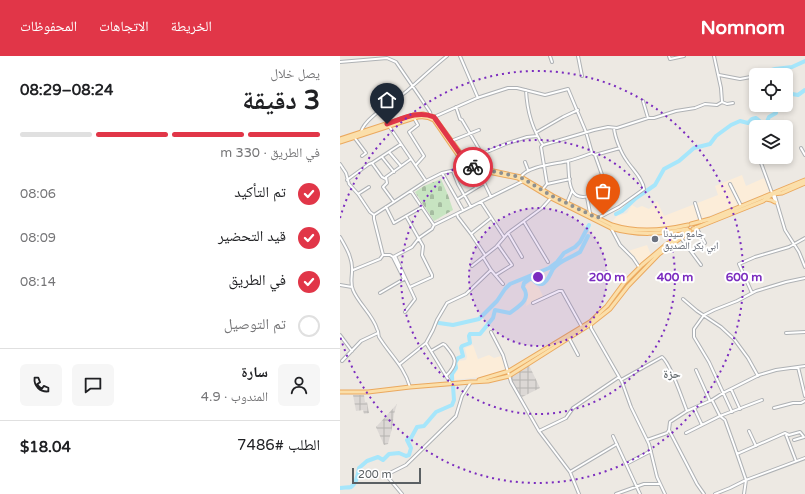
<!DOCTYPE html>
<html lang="ar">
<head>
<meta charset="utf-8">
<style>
	body { margin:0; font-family:"Varela Round","Noto Naskh Arabic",sans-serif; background:#f6f6f6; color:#202124; direction:rtl; height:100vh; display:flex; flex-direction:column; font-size:15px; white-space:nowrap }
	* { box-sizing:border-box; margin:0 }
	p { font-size:13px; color:#757577 }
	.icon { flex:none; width:22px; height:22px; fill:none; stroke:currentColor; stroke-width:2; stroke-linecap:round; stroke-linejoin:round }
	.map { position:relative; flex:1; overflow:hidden; direction:ltr }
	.details { display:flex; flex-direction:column; background:#fff; width:340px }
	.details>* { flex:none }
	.tools { position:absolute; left:409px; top:12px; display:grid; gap:8px }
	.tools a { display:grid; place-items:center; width:44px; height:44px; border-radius:6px; background:#fff; box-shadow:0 2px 6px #0003; font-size:20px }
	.scale { position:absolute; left:12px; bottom:10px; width:69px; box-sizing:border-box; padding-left:4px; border:2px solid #5b6063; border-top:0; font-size:11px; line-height:14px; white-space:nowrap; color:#5b6063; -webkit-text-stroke:3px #fff; paint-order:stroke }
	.pin { position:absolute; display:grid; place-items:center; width:34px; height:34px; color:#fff; margin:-41px -17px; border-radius:50% 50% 50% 0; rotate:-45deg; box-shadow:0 0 4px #0007 }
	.pin .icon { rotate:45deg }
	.courier { position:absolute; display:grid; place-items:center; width:40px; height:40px; margin:-20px; border:3px solid #e13648; border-radius:50%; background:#fff; color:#222; box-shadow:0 1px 5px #0007 }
	.headline em { font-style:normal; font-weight:700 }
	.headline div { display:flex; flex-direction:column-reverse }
	.headline { display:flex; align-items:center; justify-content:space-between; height:68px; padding:0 20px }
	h1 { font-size:26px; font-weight:700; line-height:30px }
	.bar { display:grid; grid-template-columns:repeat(4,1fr); gap:6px 4px; align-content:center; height:48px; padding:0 20px }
	.bar i { height:5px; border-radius:3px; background:#e0e0e0 }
	.bar .active { background:#e13648 }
	.bar p { grid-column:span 4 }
	.line { display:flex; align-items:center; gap:10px; padding:0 20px; border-top:1px solid #e0e0e0 }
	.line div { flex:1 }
	.round { display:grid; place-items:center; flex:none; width:42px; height:42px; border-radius:6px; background:#f6f6f6 }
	ol { padding:0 20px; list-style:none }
	li { display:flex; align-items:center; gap:12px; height:44px }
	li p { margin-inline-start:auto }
	li .icon { padding:4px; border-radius:50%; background:#e13648; color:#fff; stroke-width:4 }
	li:last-child { color:#757577 }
	li i { width:22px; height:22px; border:2px solid #e0e0e0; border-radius:50% }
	header { display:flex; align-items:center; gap:24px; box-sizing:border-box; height:56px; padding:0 20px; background:#e13648; color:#fff }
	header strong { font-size:19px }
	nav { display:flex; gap:22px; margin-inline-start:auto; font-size:14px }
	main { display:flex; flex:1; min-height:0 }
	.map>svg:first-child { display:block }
</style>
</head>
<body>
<header>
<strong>Nomnom</strong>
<nav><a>الخريطة</a><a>الاتجاهات</a><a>المحفوظات</a></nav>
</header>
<main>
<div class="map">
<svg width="465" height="438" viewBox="0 0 465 438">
	<defs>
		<pattern id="industrial-grid" width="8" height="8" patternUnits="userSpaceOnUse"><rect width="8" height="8" fill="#dcd8d5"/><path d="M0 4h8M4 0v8" fill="none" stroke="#b5b3b0"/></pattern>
		<pattern id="cemetery-stones" width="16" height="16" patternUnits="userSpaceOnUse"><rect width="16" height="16" fill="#c7e4c1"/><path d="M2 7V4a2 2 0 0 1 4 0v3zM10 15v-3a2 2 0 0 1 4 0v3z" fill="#a5bca0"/></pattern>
	</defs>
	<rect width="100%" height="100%" fill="#ede9e3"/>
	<path fill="#fcedd9" d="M402,119L406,130L424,122L430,136L359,164L329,171L314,173H300L280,170L271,167L277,160L287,157L292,149L297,152L302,150L309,153L317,145L324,160L378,139L375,130Z
		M307,189L311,199L300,208L294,200L288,195Z
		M192,225L196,230L199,232L203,240L186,250L188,237L184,231Z
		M133,289L138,303L149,299L154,302L161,300L167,312L147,320L115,324L114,319L118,314V305L126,304L127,301L125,292Z"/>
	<path fill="url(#industrial-grid)" d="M188,307L200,332L182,341L176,333L171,322L173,317Z
		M13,339H24L25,346H27L29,357L24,358L23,354L16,355Z
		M57,348L54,358L52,372L48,388L44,389L36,371Z"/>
	<path fill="url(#cemetery-stones)" d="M101,123L108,139L113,154L94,165L75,136L84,130Z"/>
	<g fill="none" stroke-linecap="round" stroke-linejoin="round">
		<path stroke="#a6e6fb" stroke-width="4" d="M425,16L435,13L452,11L465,5
			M446,37L458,39L465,34
			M276,158L282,155L296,142L315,129L324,113L339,105L354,92L370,88L376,80L391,69L400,65L408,67L412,63L416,62L423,68H426L429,61L436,57V49
			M99,267L113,269L139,263L157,245L165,233L170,228L209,212L217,206L224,197L235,191L240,186L249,169
			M112,324V318L116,312L115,307L118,302L123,300L121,292L122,290L130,287L129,280L130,278H140L153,262L155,254L170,257C179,250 192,243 183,231L184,227L191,222C195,225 196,229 202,228C208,226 210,218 213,213C220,204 231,202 240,196L248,180
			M0,432C3,431 8,432 11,431C17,427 18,418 19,412L27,405L38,401L43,404L49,398L59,397L66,400L69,399L71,392L67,384L71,382L77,371L84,370L96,356L112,349L114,344L113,330"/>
		<defs>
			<path id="minor" d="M120,0L138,42
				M210,0L212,6
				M238,0L242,20
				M329,0L330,3L344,0
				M374,0L381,32L382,46
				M0,6L47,2L56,6L80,41L90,56L91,60
				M379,19L400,23L416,20
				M186,34C187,54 192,73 203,89L201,91L207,128
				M303,45L308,62
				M382,46L387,48L393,47
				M116,51L120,63L122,64L142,98
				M94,61L137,42L168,32H177L205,39L228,33L246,76L252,97L255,99L267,133C258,137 238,148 232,134C228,126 229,114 228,105
				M74,62L78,69L69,76L84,100L76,109
				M49,70L86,125
				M21,76C25,61 54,46 67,35C80,24 93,11 107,0
				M197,76L223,61L238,54
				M14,81L26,97L22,100
				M111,85L139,74
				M203,89L254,74L268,71L277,72L308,62H314L336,55L355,52L365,48L377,49L382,46
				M461,92L465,99
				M49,96L61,110
				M255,99L280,92
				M42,101L54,116
				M185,106L188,114
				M32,107L42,121L46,123
				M421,107L435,145
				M0,108L6,117L9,128L18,138L30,156L34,159V163L43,199L40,203L13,214
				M115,114L121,103
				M138,114L151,141
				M113,115L118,128L131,151
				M102,117L123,154
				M181,121C187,110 216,108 228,105C236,103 244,100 252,97
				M7,124L29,108L32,107L61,88
				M390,128L401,150
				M136,132L133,124L140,119
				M203,133L207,128L230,123
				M71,135L94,169
				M434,137L445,174L459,196L465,211
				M18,138L29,131
				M247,141L250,157
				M118,143L144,127
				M54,146L43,131L47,127L46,121L71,103
				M141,146L164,181
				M227,147L232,135
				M355,147L361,166
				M46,151L54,167L82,151
				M117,158L118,161L131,178L145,199
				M34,159L86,125L102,117L120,113L126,110L130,105L142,98L168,87L187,81L197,80
				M66,160L83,190L82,199L92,219V221L70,231
				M258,162L279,151L304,133C303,123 293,114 287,105C281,97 275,82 274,72
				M184,166L208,206
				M356,171L365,187
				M271,172L280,189L293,202L299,211
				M168,177L182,201
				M131,178L151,162
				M0,181C6,191 13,203 12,215C12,222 10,227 13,234C18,247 33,259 37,273C39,276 38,279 39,281C50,299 64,310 70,331
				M341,182L361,209
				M43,199H50L53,201L55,200L72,191L79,182L92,173L94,169L183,125
				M55,200L75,243L65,256
				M143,201L151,214L163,228
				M132,210L156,191L168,177L202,152L211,142
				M156,219L172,209L158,189
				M0,229L12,231
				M40,237L64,223L53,201
				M412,237L399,208L415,201L449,191L465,182
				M343,243L357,255L381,271L394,283L408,302L418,320
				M193,247L219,235H222L242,271
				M251,268V272L282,326L291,351L309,388L317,421L325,438
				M151,276L163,299L171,326L199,375L230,416L239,438
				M446,277L465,276
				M0,279L12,295
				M229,282L238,299
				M86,287L111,328
				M91,295L103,288L105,289C115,301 120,306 106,320
				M2,305L21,285L38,277
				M60,308L86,287L93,274L97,264L107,247L126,238L151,214
				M458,311L465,340
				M356,314L370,345
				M281,324L322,301C331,308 342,343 347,355
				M391,333L400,353
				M372,344L380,360L385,364L394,389L406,424L404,438
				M354,352L362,369
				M434,352L453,347H461L465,345
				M392,356L369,306L354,281V273L364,259L374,254L397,245L416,235L446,226L465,222
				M329,374L357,428L364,438
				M199,375L226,362L233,352L279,321
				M409,375L416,390
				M346,377L380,360L422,344
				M446,379L456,405
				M273,380L300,438
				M307,384L327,377L329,374L330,366L347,355L372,344L383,337L419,319L436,314L465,310
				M454,384L464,381
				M397,398L445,377L449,379L460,376L464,381
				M286,408L311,395
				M230,416L277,388
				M62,438L46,419L66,409L116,360L122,340L131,326
				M276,438L304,428H320
				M375,438L390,432L406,424L465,402"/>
			<path id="major" d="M0,83L73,59L83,58L94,61L130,110L181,121L213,140L272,169C297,177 322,175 348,169
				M0,86L74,62C81,60 87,60 94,64L123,106L128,112L178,122L211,142L271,172C297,180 321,178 347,173
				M426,143L431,144L435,146
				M351,168L370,163L465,124
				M353,173L423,145L433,138L442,137L465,127
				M139,324L169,315L250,266L267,250L284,227L302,209L327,188L348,174
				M0,336H28L70,331L131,326L148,325L169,320L251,268L270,253L288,230L319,198L350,175"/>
		</defs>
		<use href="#minor" stroke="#afb2b5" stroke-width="4"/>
		<use href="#major" stroke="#eba95f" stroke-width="5"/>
		<use href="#minor" stroke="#fff" stroke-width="2"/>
		<use href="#major" stroke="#fbdfaa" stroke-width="3"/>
	</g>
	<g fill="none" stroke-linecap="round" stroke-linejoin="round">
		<path stroke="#8e9090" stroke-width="4" stroke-dasharray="0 7.2" d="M133,111L180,121L212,140L257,162L263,159"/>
		<path stroke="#e13648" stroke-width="5" d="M47,68C62,63 78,54 94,61L125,105L130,110L133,111"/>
	</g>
	<circle cx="198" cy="221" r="69" fill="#7b2cbf" fill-opacity=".12"/>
	<g fill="none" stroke="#7b2cbf" stroke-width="2" stroke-dasharray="2 4">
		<circle cx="198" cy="221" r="69"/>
		<circle cx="198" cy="221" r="137"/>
		<path d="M0 162A206 206 0 1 1 0 280"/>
	</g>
	<circle fill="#6b7280" stroke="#fff" stroke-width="1.5" cx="315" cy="183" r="4"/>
	<g text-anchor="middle" stroke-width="4" stroke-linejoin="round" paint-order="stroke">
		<g font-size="10" fill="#5b616d" stroke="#fff" text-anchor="start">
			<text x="323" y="181">جامع سيدنا<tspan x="323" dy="12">ابي بكر الصديق</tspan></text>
		</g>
		<g font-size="12" font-weight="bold" fill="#6c7275" stroke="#fff">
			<text x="332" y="322">حزة</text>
		</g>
	</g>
	<circle cx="198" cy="221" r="6" fill="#7b2cbf" stroke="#fff" stroke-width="2"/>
	<g font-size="12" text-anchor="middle" font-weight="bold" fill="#7b2cbf" stroke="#fff" stroke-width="4" stroke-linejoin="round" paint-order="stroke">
		<text x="267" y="225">200 m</text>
		<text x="335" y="225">400 m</text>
		<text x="404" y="225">600 m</text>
	</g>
</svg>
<div class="tools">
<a><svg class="icon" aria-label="locate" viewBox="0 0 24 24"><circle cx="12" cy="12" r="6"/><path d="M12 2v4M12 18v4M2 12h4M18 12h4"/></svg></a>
<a><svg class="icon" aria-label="layers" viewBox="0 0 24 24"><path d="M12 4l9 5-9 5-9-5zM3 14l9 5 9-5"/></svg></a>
</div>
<div class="scale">200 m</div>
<div class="pin" style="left:263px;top:159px;background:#ea580c"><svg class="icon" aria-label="bag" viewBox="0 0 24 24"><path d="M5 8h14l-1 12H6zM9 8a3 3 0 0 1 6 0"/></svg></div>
<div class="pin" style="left:47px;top:68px;background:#1f2937"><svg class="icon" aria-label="home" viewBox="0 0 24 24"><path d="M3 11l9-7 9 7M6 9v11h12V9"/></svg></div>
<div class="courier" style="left:133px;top:111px"><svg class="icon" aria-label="bike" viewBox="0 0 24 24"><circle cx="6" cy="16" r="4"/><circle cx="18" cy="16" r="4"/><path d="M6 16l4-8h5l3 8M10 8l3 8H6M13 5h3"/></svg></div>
</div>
<section class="details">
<div class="headline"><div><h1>3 دقيقة</h1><p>يصل خلال</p></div><em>08:24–08:29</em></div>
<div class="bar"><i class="active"></i><i class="active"></i><i class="active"></i><i></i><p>في الطريق · 330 m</p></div>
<ol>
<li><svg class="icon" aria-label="check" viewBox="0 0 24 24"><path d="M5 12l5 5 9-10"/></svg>تم التأكيد<p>08:06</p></li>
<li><svg class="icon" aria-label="check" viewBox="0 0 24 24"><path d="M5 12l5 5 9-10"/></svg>قيد التحضير<p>08:09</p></li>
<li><svg class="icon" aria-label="check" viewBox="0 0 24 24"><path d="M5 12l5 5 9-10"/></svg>في الطريق<p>08:14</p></li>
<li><i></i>تم التوصيل</li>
</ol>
<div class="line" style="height:72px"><a class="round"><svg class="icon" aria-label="person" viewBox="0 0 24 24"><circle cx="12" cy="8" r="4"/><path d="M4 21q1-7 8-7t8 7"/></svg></a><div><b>سارة</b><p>المندوب · 4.9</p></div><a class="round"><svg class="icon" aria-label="chat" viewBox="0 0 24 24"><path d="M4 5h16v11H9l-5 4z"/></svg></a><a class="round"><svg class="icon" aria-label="phone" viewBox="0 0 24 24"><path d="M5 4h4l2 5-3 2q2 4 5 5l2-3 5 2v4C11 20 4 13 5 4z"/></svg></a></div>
<div class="line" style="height:52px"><div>الطلب #7486</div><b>$18.04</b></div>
</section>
</main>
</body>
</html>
